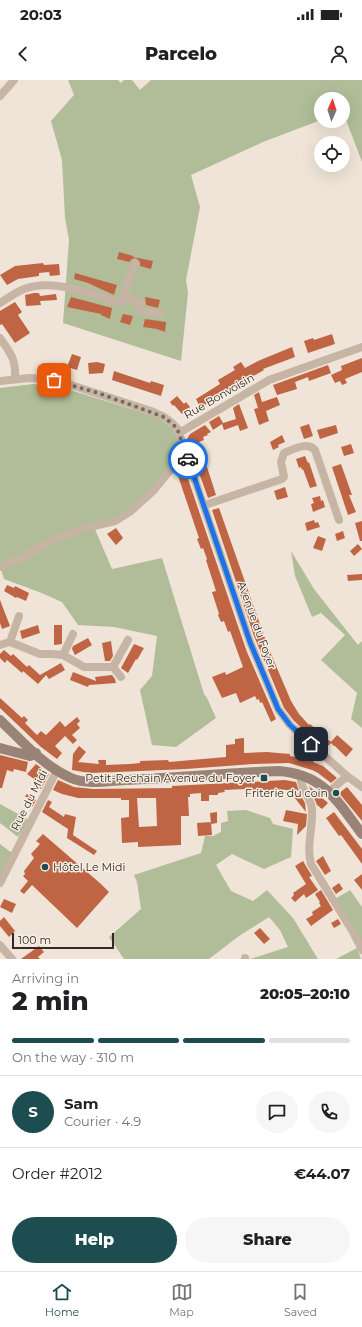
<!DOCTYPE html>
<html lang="en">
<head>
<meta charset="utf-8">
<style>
	body { margin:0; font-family:Montserrat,sans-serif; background:#f6f6f6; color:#202124; height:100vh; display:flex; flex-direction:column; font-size:15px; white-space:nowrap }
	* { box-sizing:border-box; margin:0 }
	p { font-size:13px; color:#757577 }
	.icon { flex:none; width:22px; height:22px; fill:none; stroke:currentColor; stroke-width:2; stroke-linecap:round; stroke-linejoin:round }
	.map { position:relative; height:879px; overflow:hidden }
	.panel { display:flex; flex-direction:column; background:#fff; flex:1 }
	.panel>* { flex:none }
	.needle { width:26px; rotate:3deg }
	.buttons { position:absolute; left:314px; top:12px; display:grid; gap:8px }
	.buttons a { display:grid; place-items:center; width:36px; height:36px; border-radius:50%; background:#fff; box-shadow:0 4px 16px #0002; font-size:20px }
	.scale { position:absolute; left:12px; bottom:10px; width:102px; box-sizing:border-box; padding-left:4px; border:2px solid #322925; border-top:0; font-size:11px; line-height:14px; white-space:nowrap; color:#322925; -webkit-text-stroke:3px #f7eee3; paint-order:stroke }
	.pin { position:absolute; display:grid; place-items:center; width:34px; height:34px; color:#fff; margin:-17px; border-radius:8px; box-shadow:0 2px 6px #0006 }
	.courier { position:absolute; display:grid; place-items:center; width:40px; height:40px; margin:-20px; border:3px solid #1a73e8; border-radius:50%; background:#fff; color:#222; box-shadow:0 1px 5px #0007 }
	.head em { font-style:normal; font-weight:800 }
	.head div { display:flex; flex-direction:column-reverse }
	.head { display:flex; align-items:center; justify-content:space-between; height:68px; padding:0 12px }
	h1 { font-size:26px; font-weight:800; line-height:30px }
	.bar { display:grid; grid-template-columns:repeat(4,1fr); gap:6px 4px; align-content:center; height:48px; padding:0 12px }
	.bar i { height:5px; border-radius:3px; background:#e0e0e0 }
	.bar .on { background:#1d4c51 }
	.bar p { grid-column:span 4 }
	.line { display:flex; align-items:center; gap:10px; padding:0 12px; border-top:1px solid #e0e0e0 }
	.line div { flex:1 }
	.round { display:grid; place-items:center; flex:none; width:42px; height:42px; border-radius:21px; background:#f6f6f6 }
	.primary-button { display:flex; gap:8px; margin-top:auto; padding:8px 12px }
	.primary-button a { flex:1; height:46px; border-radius:24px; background:#1d4c51; color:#fff; font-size:16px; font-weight:800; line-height:46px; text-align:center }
	.primary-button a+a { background:#f6f6f6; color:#202124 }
	.status { display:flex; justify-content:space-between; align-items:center; height:28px; padding:0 20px; background:#fff; direction:ltr }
	.status svg { height:11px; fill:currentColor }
	header { display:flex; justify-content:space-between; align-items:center; height:52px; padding:0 12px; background:#fff; font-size:18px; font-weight:800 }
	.dock { display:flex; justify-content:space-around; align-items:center; height:56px; border-top:1px solid #e0e0e0; background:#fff; font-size:11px; color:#757577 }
	.dock a { display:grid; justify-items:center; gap:2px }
	.dock .on { color:#1d4c51 }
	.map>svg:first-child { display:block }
</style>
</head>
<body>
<div class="status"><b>20:03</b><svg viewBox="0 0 49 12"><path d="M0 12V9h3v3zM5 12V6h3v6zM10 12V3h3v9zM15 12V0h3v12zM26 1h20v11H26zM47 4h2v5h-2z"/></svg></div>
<header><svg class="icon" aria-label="back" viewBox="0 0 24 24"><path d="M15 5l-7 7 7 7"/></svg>Parcelo<svg class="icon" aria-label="person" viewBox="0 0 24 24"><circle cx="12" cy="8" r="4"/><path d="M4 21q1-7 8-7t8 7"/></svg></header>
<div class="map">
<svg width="362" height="879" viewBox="0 0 362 879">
	<rect width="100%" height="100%" fill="#efe4d7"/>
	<path fill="#b0bd98" d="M68,0H118L121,3L124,0H132L140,10L151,0H362V82L343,32V19H321V40L263,62L191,95L200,127L186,200L188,213L181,281L63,243L69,160L65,138L62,80L51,41L74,15Z
		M33,304L64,308L157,337L172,348L179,361L178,375L150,411L122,434L94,447L112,489L162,478L204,614L207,618L216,638L176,667L152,665L140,610L152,596L157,556L114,547L78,545L62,522L39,512L4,499L0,486V308Z
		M291,471L314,509L358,565L362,561V648L351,639L357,613L321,580L345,555L321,533L312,537L295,496Z
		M0,724L29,740L18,757L0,743Z
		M246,730L270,738L273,744L293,749L291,777L264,789L232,774L216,785L231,811L253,821L267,810L293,838L318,879H250L288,867L280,850L269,837L239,856L209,879H124L109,857L141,829L137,802L134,795L201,773L205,756H213L221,752V743L228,741L227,731Z
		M0,764L12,773L0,798Z
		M350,810L362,827V866L335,819Z
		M357,868L361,879H336Z"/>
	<path fill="#c06544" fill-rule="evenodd" d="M119,172L133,176V177L153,181L151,189L140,186V182L136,178L132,179L129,182L117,179Z
		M43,183L44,185L59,184L60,195L50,196L49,192L39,193V196L18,199L7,205L0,195L15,186Z
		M75,193L117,205L114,215L88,203L74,199Z
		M34,213H39L40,216L56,214L57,220L40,221L41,225L26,226L25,215Z
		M71,217L112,228L110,239L101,235V234L67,227Z
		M145,217L160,220L158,228L146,225Z
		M15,222L22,232L18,235L30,253L15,263L2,244L0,245V231Z
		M123,234L133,236L130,245L120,242Z
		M145,239L166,242L165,252L157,249L143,247Z
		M332,254L335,264L308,273L304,261L313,258L314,260Z
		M292,267L295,277L263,289L264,290L225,312L209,323L200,327L196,319L220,304L218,300L235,290L233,287L241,282L245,288L258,281Z
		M72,274L81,277L77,290L67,287Z
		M362,278V292L345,299L347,303L342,305L340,301L335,303L331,295L342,290L341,286Z
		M97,282L105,284L103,293L89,294L88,283Z
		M328,285L331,293L309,301L308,297L295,302L297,309L277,315L273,305Z
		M114,291L150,303L151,301L164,305L161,316L112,300Z
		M259,312L262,322L277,317L280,325L266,331L269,341L259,345L254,329L258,328L254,315Z
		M177,316L184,324L186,322L190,327L182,334L174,325L173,326L170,322Z
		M239,324L248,348L240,351L238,345L224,350L222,344L213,350L209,342L219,336L223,343L236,339L233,328Z
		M309,344L313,356L304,359L300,347Z
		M205,345L211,352L207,354L208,355L203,357L204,360L199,362L216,415L208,418L187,359L190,354Z
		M336,345L338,353L320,359L317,350Z
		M282,355L285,362L278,365L279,367L273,370L270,362Z
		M351,364L354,373L344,376L341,367Z
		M305,376L308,383L309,382L317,406L310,408L303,389L302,390L301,387L299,388L296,379Z
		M341,384L352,415H349L356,432L348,435L332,387Z
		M185,390L239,549L247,572L276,639L271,642L262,622L260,623L259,619L257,620L255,616L240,623L236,613L222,618L212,597L225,592L226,595L243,587L230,551L228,552L224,541L221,542L218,535L219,534L212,512L216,511L206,480L207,479L203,468L201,469L197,459L199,458L177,393Z
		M285,407L288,417L277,420L274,411Z
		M320,416L321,421L323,420L325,427L313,432L311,424L314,423L312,418Z
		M219,428L268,567L291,621L299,634L309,645L310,644L331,662L337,655L353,669L346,677L335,666H334L331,663L325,669L294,641L284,628L254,556L212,430Z
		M314,440L315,443L318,442L320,447L307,451L305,443Z
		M362,441V461H360L355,443Z
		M116,448L123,458L116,465L107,454Z
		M343,451L345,458L337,461L335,454Z
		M318,456L326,459L322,471L313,468Z
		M358,464L362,469L354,476L350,471Z
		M362,494V500L348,501L347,495Z
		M7,505L14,508L15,506L29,513L26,521L17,517L16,518L4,511Z
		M0,520L10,546L2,549L0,543Z
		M38,545L40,553L22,559L20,551Z
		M54,545H62V564L54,565Z
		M88,558L92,565L75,575L72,569L73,566Z
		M111,561L113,576L110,581H105L102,563Z
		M134,564L144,568L137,580L136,579L128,593L121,588Z
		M4,570L11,576L13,574L27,587L29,585L40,595L61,583L65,590L49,599L46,595L38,604L23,591L22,593L7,580L5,583L0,578V574Z
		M73,592L96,601L95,597L112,595L115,599L116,603L89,605L88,607L70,600Z
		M0,618L22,638L24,636L28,640L25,643L37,655L41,651L46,655L60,641L65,647L77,637L80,641L77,644L80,648L72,655L77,660L73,664L65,656L55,666L62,673L57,679L41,667L0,628Z
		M244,658V673L267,672L290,674V676L301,678L306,667L316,678L313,682L323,686L337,698L331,703L318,693L312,690L289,683L253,684L186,689L118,692L89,693L72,690L73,674L79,666L86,672L78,682L99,684L98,680H106V685L130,684L140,683V681L168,680L169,682L226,677V665L235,664V659Z
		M0,675L28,682L26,692L14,689L13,692L7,690L2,708H0Z
		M36,684L49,694L41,709L37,706L38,704L33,701L34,699L27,694Z
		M58,700L74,707L93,709L172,708V706L285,700L296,702L299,711L275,709V712L269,713V710L245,712V709L224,710L225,712L218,713V715H209V721H201V713L190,714V717H188L189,736H181V765L138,767V762L122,763L121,738L129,737V720H121V718H78L62,714L53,710ZM137,718H156L157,746L139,747Z
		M309,706L328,723L322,729L317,725Z
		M347,707L362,725V741L339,713Z
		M299,712L305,723L306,732L294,717Z
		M27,714L36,720L32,727L25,722L28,719L25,716Z
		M48,720L52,722L49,727L64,737L65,734L76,737L73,755L97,771L94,775L67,758L68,749L42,732Z
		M286,730L307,734L306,746L297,755L298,744L283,741Z
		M217,732V743L211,744L210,733Z
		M334,732L362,769V784L341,755L339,756L326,738Z
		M211,742L212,755L198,756L197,743Z
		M43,754L101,804L109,812L77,848L32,805L24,814L20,811L28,801L23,796L25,794L24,791L34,778L31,774L40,764L36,761Z
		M323,776L331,791L325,795L316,781Z
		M303,781L312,796L309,797L318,810L306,818L304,814L295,822L291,818L294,815L293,813L306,804L295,786Z
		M362,794V810L354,800Z
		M339,803L343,809L336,814L332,808Z
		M321,810L333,830L311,846L306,839L313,835L312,832L321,826L319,823L320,822L315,814Z
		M4,819L16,824L12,833L0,827Z
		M4,837L15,851L9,857L0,846V841Z
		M338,839L341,844L334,848L331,843Z
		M260,848L270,859L264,864L254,853Z
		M39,866L44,872L38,877L40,879H21Z"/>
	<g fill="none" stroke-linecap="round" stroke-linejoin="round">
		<path stroke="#c6b4a4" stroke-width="8" d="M0,16L14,0
			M123,216L135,183
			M0,223C7,219 16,212 24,209C54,198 92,214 121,223L123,216L141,223L139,231L161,234
			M0,258C11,274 16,279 15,299
			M0,301L29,298L46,299L62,302L151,331L164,337L171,342L177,348L179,353L250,562L278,629L290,645L347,696L329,712
			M179,353L269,300L362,267
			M205,425L282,399L284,397L281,382L284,373C292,370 307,361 315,370L339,440
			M0,487L20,479L50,461L81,449L115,441L131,431L154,410L177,382L187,377
			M10,562L19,536
			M0,565L10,562L40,574H51L63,575L84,587H113L121,597
			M63,575L73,554
			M113,587L128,560
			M301,695C299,709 312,717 312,730C313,749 306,766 311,784L353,852L362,870
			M347,696L362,707
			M0,803L57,690
			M0,865L12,879
			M245,879V878"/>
		<path stroke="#998376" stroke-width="10" d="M0,640C21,660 43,686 71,698C87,705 108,701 125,700C176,698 227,693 278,691C324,694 337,721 362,754
			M0,668L30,676L36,673"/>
	</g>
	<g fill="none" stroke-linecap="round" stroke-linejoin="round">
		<path stroke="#746a63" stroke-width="4" stroke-dasharray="0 7.2" d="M54,300L101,314L164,337L177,348L188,379"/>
		<path stroke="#1a73e8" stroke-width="5" d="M188,379L250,562L278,629L290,645L311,664"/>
	</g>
	<g fill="#1d4c51" stroke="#f7eee3" stroke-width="1.5">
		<rect x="260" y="694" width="8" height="8" rx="2"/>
		<circle cx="336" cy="713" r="4"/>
		<circle cx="45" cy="787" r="4"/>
	</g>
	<g text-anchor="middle" stroke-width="3" stroke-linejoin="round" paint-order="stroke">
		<g font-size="11" fill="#322925" stroke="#f7eee3">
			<text transform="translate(219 316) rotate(-30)" y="4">Rue Bonvoisin</text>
			<text transform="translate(257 545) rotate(70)" y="4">Avenue du Foyer</text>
			<text transform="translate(29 720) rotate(-63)" y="4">Rue du Midi</text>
		</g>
		<g font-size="11" fill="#322925" stroke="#f7eee3" text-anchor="end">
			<text x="256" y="702">Petit-Rechain Avenue du Foyer</text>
			<text x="328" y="717">Friterie du coin</text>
			<text x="53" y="791" text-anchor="start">Hôtel Le Midi</text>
		</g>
	</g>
</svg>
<div class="buttons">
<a><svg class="needle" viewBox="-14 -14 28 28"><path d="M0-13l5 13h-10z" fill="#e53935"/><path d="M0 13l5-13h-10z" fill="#757577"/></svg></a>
<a><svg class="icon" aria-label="locate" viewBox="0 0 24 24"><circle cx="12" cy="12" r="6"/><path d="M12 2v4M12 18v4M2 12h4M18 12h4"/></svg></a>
</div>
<div class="scale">100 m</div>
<div class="pin" style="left:54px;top:300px;background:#ea580c"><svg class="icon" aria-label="bag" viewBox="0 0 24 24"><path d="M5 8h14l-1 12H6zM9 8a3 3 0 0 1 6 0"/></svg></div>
<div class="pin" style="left:311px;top:664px;background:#1f2937"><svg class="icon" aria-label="home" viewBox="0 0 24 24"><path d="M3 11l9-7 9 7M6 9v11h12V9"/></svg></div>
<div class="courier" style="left:188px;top:379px"><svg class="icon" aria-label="car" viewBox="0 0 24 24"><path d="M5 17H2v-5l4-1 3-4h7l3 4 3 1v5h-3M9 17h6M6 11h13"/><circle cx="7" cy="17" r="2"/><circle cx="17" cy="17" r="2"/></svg></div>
</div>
<section class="panel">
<div class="head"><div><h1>2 min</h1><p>Arriving in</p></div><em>20:05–20:10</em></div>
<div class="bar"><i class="on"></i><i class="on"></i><i class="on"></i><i></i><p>On the way · 310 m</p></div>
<div class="line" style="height:72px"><b class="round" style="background:#1d4c51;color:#fff">S</b><div><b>Sam</b><p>Courier · 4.9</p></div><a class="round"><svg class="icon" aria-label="chat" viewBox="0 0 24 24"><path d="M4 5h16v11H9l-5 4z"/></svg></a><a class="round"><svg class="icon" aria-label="phone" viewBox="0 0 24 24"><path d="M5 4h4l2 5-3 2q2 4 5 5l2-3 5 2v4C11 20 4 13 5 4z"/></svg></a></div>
<div class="line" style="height:52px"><div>Order #2012</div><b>€44.07</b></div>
<div class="primary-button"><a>Help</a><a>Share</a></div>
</section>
<nav class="dock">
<a class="on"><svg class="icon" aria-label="home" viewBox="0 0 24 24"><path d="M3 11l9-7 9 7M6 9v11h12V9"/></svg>Home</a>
<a><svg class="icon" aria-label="map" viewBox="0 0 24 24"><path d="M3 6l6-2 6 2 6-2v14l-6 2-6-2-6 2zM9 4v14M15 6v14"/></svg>Map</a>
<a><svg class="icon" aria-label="saved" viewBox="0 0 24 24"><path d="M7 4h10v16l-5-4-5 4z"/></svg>Saved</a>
</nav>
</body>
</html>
